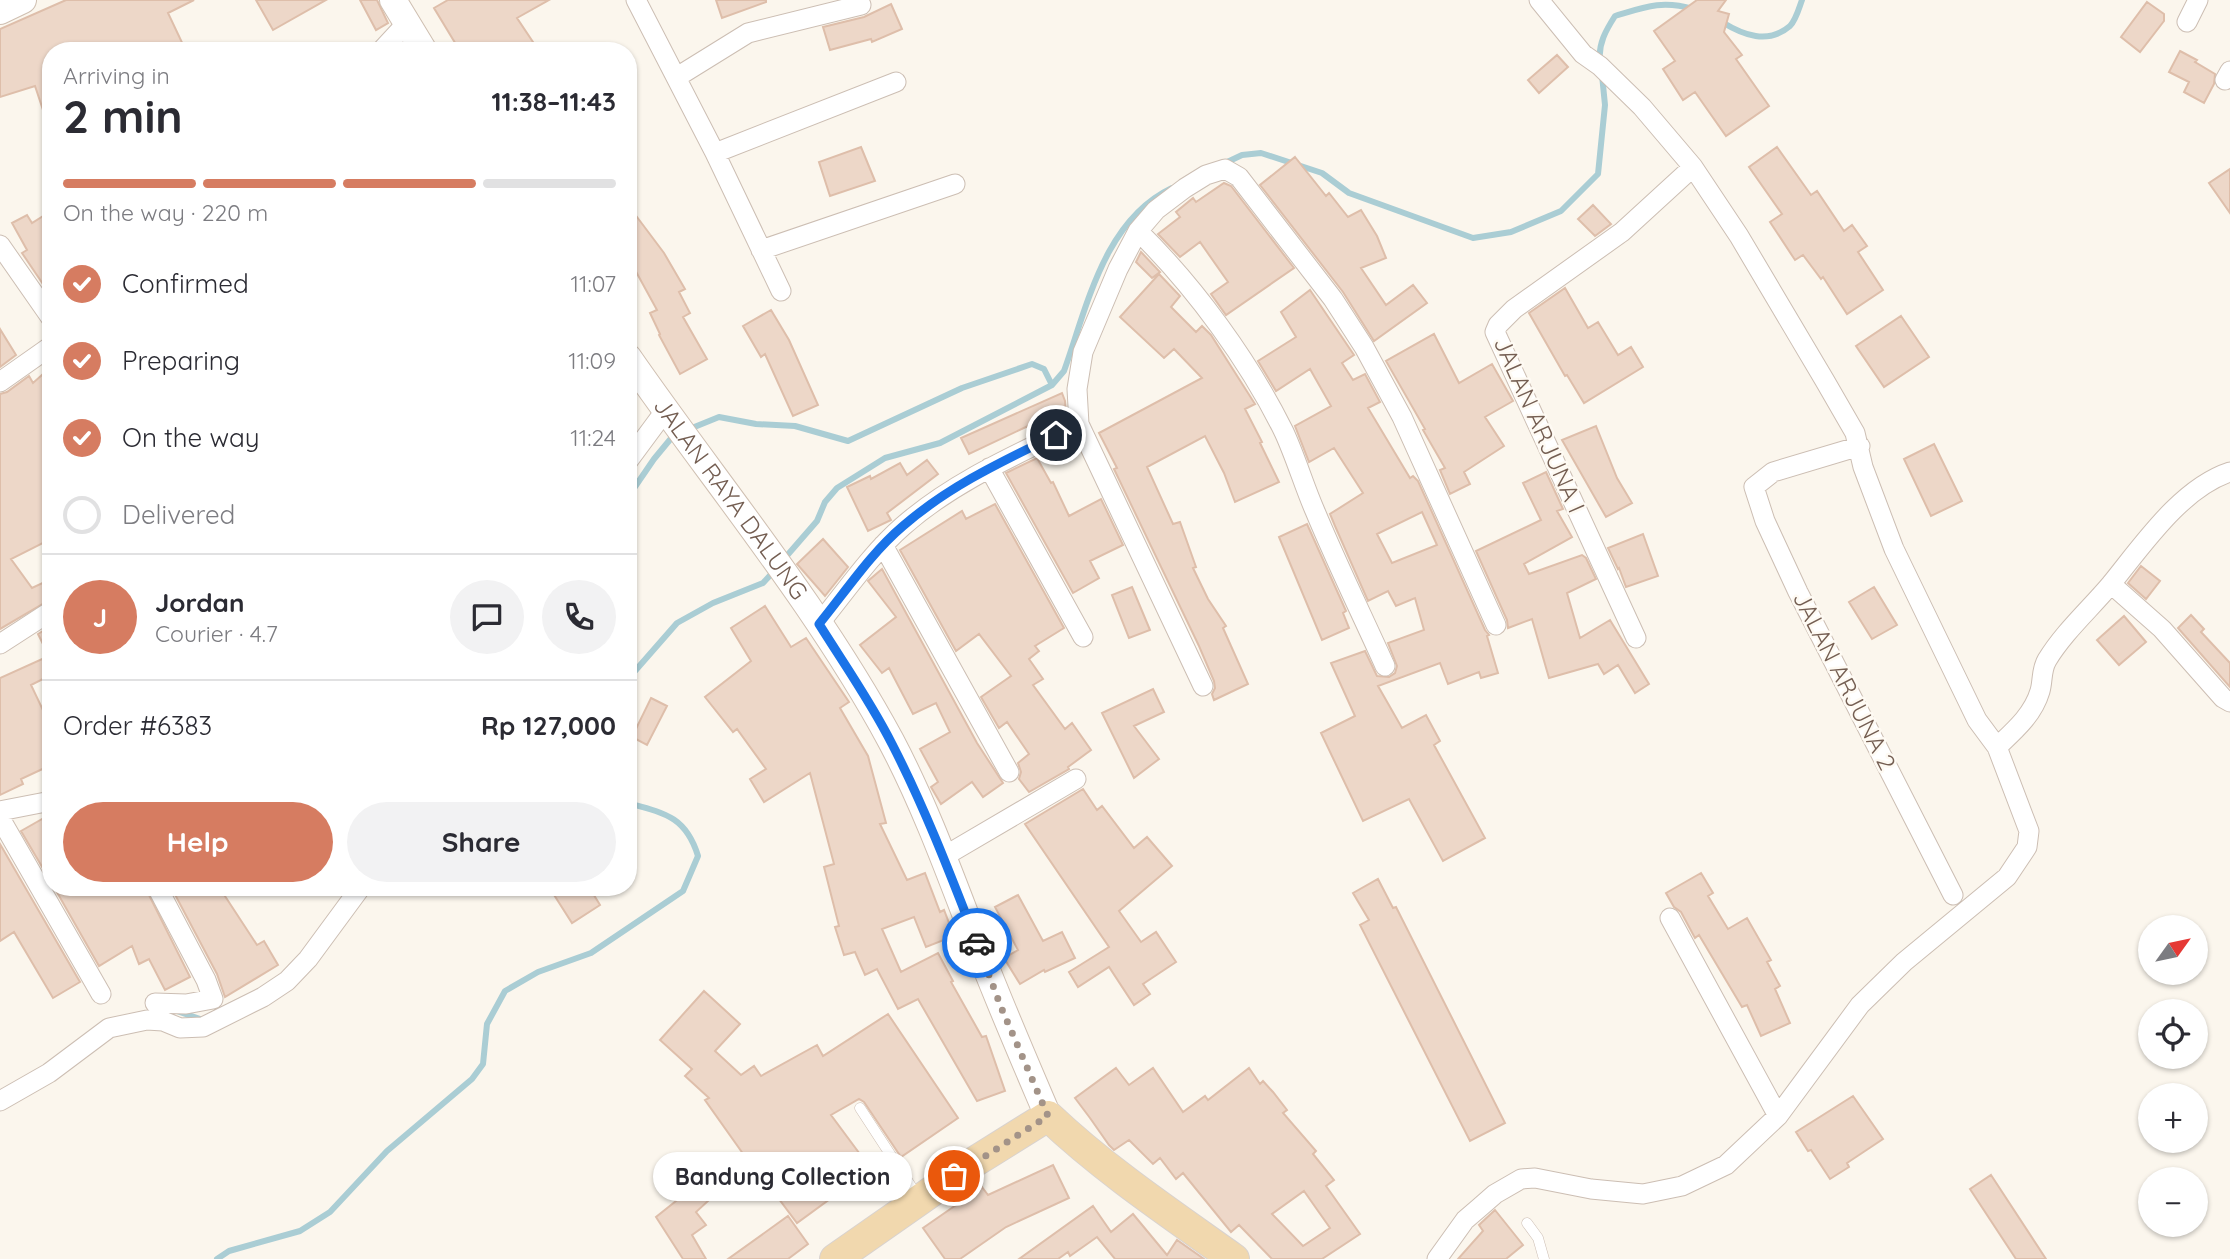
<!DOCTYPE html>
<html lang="en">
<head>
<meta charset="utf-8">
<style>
	body { margin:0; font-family:Quicksand,sans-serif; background:#f2f2f3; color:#2b2b33; height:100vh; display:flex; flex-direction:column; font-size:26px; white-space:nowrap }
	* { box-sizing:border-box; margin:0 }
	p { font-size:23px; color:#7c7c81 }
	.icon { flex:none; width:38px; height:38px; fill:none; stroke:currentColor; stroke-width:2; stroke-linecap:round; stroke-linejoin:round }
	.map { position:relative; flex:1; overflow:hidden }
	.panel { position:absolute; left:42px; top:42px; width:595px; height:854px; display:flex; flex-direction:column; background:#fff; border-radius:28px; box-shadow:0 2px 5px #0004 }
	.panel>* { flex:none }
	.needle { width:46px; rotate:57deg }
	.controls { position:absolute; left:2138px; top:915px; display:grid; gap:14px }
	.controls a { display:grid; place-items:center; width:70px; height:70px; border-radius:50%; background:#fff; box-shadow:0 2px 5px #0004; font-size:35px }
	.pin { position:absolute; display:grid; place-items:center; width:60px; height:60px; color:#fff; margin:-30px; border:4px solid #fff; border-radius:50%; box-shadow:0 2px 7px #0007 }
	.courier { position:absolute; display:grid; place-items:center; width:70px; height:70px; margin:-35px; border:5px solid #1a73e8; border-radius:50%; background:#fff; color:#222; box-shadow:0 2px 9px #0007 }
	.bubble { position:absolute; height:49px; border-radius:24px; background:#fff; box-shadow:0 2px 5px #0004; font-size:23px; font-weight:700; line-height:49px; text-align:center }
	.head em { font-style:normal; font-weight:700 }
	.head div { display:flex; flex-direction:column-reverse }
	.head { display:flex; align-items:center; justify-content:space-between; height:119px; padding:0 21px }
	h1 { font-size:46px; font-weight:700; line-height:52px }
	.bar { display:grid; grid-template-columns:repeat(4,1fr); gap:10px 7px; align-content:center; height:84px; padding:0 21px }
	.bar i { height:9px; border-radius:5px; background:#e1e1e2 }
	.bar .active { background:#d67c61 }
	.bar p { grid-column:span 4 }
	.line { display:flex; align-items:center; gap:18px; padding:0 21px; border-top:2px solid #e1e1e2 }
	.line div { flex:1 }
	.round { display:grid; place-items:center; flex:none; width:74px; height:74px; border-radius:37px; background:#f2f2f3 }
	ol { padding:0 21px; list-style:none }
	li { display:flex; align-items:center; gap:21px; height:77px }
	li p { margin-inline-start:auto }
	li .icon { padding:7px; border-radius:50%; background:#d67c61; color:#fff; stroke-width:4 }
	li:last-child { color:#7c7c81 }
	li i { width:38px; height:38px; border:4px solid #e1e1e2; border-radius:50% }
	.button { display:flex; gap:14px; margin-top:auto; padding:14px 21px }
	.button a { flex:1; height:80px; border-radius:42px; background:#d67c61; color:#fff; font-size:28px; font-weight:700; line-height:80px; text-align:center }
	.button a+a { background:#f2f2f3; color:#2b2b33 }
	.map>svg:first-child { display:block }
</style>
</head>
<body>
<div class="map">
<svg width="2230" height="1259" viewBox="0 0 2230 1259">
	<rect width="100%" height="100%" fill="#fbf6ed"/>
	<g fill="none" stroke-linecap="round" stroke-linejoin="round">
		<path stroke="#aacdd4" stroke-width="6" d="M1722,22C1743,35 1768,45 1790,26C1796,20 1799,8 1802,0
			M1600,61C1598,44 1606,30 1615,16C1645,7 1662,0 1693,9
			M1223,164L1242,155L1261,153L1322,173L1349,193L1473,238L1511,232L1561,211L1598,174L1605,105L1602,75
			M687,430L719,417L756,424L795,426L848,441L962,388L1032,364L1044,369L1052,385
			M628,497L654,459L673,436L677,435
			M784,559L817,521L825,502L837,488L885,458L940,443L1052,385L1064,371C1087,307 1104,220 1172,188
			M628,679L677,623L713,603L763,583L775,570
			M177,1011L203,1020
			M217,1259L229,1251L300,1231L330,1212L387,1151L472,1079L483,1064L487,1024L505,991L538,972L591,953L683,891L698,856C686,817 665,813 628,803"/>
	</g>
	<path fill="#edd7c8" stroke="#debeaa" stroke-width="2" fill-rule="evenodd" d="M66,0H194L168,13L186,51H51V124L48,125L35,86L0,97V29Z
		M256,0H326L273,30Z
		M360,0H377L388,23L376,30Z
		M448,0H549L517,18L539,51H460L434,8Z
		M716,0H766V2L722,18Z
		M1697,0H1726L1718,11L1729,14L1724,32L1742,55L1736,59L1769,106L1726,136L1695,92L1683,100L1663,69L1675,61L1654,31Z
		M2147,2L2164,14V21L2140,52L2121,37Z
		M891,4L902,29L872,42L871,39L830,50L823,27L864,17Z
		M2180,51L2197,60L2195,62L2215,74L2214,84L2204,103L2184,92L2189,82L2169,72Z
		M1557,55L1568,67L1539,93L1528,80Z
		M861,147L875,181L830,196L819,162Z
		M1777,147L1811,195L1817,191L1844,231L1852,225L1867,246L1858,252L1883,290L1847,314L1823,277L1821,279L1803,255L1795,260L1770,222L1782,214L1749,167Z
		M1295,157L1326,196L1329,193L1348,217L1361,210L1377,236L1386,258L1361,268L1386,305L1413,285L1427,303L1374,341L1343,292L1260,185Z
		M2230,169V213L2209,183Z
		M1224,183L1231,186L1294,268L1226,315L1211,294L1228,282L1200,242L1180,257L1158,234L1180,217L1176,212L1193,198L1196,202Z
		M628,205L664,253L685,289L679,292L690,313L683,317L707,359L680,374L659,335L660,334L650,313L657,310L634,268L628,272Z
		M1593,205L1611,224L1595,236L1578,219Z
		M51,211V296L22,253L27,250L12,223L27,215L32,223Z
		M1141,252L1160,272L1152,278L1136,262Z
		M1159,274L1180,296L1171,307L1196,332L1202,326L1211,335L1255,404L1245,409L1262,442L1260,443L1279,482L1235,502L1224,473L1205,436L1147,467L1173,524L1180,522L1196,567L1193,568L1208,599L1226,626L1223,628L1248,684L1214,700L1212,694L1215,688L1214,681L1199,646L1114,469L1117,468L1099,433L1202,378L1174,349L1164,358L1120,317Z
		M1565,288L1588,328L1598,322L1618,355L1631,347L1643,367L1584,403L1567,375L1565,376L1529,313Z
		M1310,290L1354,355L1342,363L1353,380L1365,374L1380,402L1368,408L1410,478L1413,476L1418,481L1485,630L1489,635L1487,636L1498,673L1481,678L1479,672L1448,684L1440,663L1378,686L1402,728L1426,715L1440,741L1434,745L1485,838L1443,861L1409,799L1363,821L1321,733L1355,716L1331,663L1365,651L1377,676L1389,677L1395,673L1397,666L1388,643L1424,630L1415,598L1396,606L1388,591L1368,601L1335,526L1330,514L1363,493L1334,448L1309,462L1295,426L1331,406L1310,369L1276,391L1258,361L1296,337L1281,312ZM1422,512L1437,545L1392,563L1377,534Z
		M771,310L789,340L818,405L793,416L765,354L761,357L743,326Z
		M1901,316L1929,357L1884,387L1856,346Z
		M0,329L16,355L0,367Z
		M1434,334L1459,383L1492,364L1513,401L1485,417L1504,446L1464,472L1470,484L1450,494L1440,470L1445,468L1423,430L1425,429L1386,361Z
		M42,375L51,385V539L11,559L32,588L51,579V599L0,629V394L7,392L29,376L33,383Z
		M1062,393L1065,401L1066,414L1029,430L1028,426L969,454L961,438Z
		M1596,426L1617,478L1632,503L1606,517L1562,440Z
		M1934,444L1962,501L1931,516L1904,459Z
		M1037,458L1051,483L1053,482L1069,516L1101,499L1123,545L1090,561L1099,578L1073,593L1006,473Z
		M927,460L938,474L887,513L891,520L868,531L847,487L870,476L871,479L900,463L907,475Z
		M1546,472L1563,509L1557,511L1572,537L1524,564L1529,574L1582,555L1586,558L1596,579L1567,593L1580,638L1610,620L1649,684L1635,693L1618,665L1604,674L1598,664L1549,678L1532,619L1508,628L1507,620L1476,551L1541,520L1523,483Z
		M995,504L1064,628L1035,646L1039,651L1029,659L1043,679L1033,685L1065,729L1072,723L1091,750L1068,767L1069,769L1029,792L1019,779L1021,772L1018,763L1029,754L1007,722L999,728L981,697L1011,676L979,634L956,651L900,550L962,511L966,519Z
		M1307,524L1346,611L1343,613L1349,628L1322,640L1279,537Z
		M1643,534L1658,576L1626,587L1619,568L1618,569L1608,548Z
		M823,539L848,567L825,596L797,564Z
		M2141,566L2160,581L2146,599L2128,583Z
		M882,569L977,743L1003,783L983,797L972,782L941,804L931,787L938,782L920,749L950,732L936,703L913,714L889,668L882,673L860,645L896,617L868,581Z
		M1132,587L1150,630L1129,638L1112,595Z
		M1874,587L1897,625L1872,639L1849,602Z
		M765,606L791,647L806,638L849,702L840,708L868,756L886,823L880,824L907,880L925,873L940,912L944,910L954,936L926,947L914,917L882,929L901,972L938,953L953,981L951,982L982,1037L986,1036L1005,1091L977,1101L918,999L898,1009L877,969L865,975L855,952L844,955L835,927L839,926L824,867L834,864L810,773L764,802L750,779L766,769L737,729L733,732L705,697L751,661L731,628Z
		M2191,615L2204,629L2201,632L2230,663V687L2178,628Z
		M2124,616L2146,642L2119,665L2097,640Z
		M51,626V675L31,685L51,727V765L21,779L23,784L0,795V678L49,656L38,634Z
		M1153,689L1164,712L1134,726L1159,759L1134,778L1102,713Z
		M651,698L667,706L647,745L632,737Z
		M1083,789L1097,810L1102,806L1134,848L1147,837L1172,866L1119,911L1141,942L1156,932L1176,962L1143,984L1150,994L1134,1005L1109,967L1078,987L1069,972L1109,947L1025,824Z
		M51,814V882L21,831Z
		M0,844L80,982L53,998L14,932L0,941Z
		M1701,873L1713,893L1708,896L1728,929L1747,918L1771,960L1767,962L1780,986L1775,989L1790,1023L1761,1036L1747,1005L1742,1007L1699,935L1695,938L1681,912L1674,907L1666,893Z
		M1378,879L1393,908L1396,907L1505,1123L1470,1141L1360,925L1369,920L1353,893Z
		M54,887H96L101,894L116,887H145L190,977L165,990L149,959L139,964L132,946L99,966Z
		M171,887H219L257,945L264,941L278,965L225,997L217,974Z
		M549,887H589L600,905L572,923Z
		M1018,895L1043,941L1062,932L1075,958L1045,972L1044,970L1020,984L1004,958L1018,950L995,907Z
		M704,991L740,1024L715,1051L741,1075L754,1066L761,1076L817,1045L823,1056L888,1014L958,1118L901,1157L864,1102L859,1099L831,1115L871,1169L797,1223L758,1171L756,1172L705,1100L709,1098L685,1076L692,1069L660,1040Z
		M1116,1068L1129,1085L1153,1068L1183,1112L1205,1096L1208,1100L1249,1068L1260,1084L1263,1081L1273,1092L1287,1110L1283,1113L1316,1151L1313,1154L1334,1180L1326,1186L1360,1234L1322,1259H1272L1239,1225L1231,1232L1183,1173L1176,1179L1160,1158L1153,1164L1129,1140L1114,1150L1109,1145L1090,1118L1075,1098ZM1304,1191L1330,1228L1303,1246L1272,1214Z
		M1853,1096L1883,1139L1847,1163L1849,1167L1830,1179L1811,1150L1808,1151L1796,1132Z
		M1053,1165L1069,1198L1006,1227L960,1259H945L923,1228L982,1187L988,1195Z
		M1991,1175L2046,1259H2016L1970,1189Z
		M695,1186L708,1201L696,1212L706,1225L692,1235L706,1259H683L656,1217Z
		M1093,1206L1111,1232L1133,1214L1167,1255L1177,1240L1204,1259H1115L1097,1237L1070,1256L1068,1252L1058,1259H1019Z
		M1495,1210L1523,1245L1506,1259H1458L1483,1231L1479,1225Z
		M788,1216L808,1244L788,1259H728Z"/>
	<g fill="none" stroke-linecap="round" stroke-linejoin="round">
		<defs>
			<path id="lane" d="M860,1108L918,1197
				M1527,1223L1538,1238L1544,1259"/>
			<path id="street" d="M636,0L715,153L781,291
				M2187,22L2198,0
				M381,51L406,24
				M677,77L748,33L861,5
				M2225,80L2230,71
				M715,153L896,82
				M1138,231C1195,287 1249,361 1284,432C1296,458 1304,486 1315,511C1337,564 1362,615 1385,666
				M0,245L51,318
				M761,250L955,184
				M0,382L51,346
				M1860,446L1773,472L1754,487L1765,521L1798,592L1953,895
				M628,461L665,411
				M989,468L1083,637
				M883,545L1009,772
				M2111,584C2142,546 2181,488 2230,472
				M819,624C846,591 871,554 903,526C954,481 1018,454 1079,424
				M1636,638L1495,332L1498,325L1514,309L1622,232L1693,167
				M0,644L51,611
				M1203,686L1079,424L1077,389L1083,352L1118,269L1138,231L1156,210L1185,188L1206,175L1225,169L1239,177L1333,299L1364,347L1402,417L1496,625
				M1997,747C2014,731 2033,715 2040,691C2043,681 2041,670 2047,660C2064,632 2090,609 2111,584L2162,629L2223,698L2230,702
				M0,811L51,801
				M0,818L101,994
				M943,857L1076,779
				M1670,918L1778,1116
				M155,1003L186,1004L213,999L206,980L157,887
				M0,1101L49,1073L109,1028L147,1020L163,1021L180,1028L203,1027L263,997L287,981L308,959L361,887
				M1437,1259L1465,1220L1479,1208L1495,1194L1521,1179L1535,1178L1591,1189L1643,1194L1682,1186L1726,1165L1778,1116L1860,1005L1904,962L2007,877L2027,847L2029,831L1997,747L1977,720L1894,549L1863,467L1855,433L1825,381L1739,236L1693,167L1642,107L1600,66L1583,54L1539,0"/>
			<g id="secondary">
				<path d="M393,0L424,51"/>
				<path d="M0,11L23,0"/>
				<path id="s1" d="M628,357C716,484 817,604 891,741C927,809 953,883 981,955C1002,1009 1025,1062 1048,1116"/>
			</g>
			<path id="primary" d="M835,1259L971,1164L1048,1116C1105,1170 1171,1214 1234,1259"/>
		</defs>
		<use href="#lane" stroke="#ccbeb3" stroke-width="11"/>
		<use href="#street" stroke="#ccbeb3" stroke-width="21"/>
		<use href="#secondary" stroke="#cfbfb1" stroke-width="28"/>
		<use href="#primary" stroke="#d8d2cf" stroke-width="32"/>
		<use href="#lane" stroke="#fff" stroke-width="10"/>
		<use href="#street" stroke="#fff" stroke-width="19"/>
		<use href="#secondary" stroke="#fff" stroke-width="26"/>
		<use href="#primary" stroke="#f1d8ae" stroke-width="30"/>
	</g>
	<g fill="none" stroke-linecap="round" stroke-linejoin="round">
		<path stroke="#a39388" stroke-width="7" stroke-dasharray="0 12.6" d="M954,1176L1048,1116L1001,1007L977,943"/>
		<path stroke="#1a73e8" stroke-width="9" d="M977,943C951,876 925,808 892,744C871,702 844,664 819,624C846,591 871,553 903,526C949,486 1003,461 1056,435"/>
	</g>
	<g text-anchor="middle" stroke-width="5" stroke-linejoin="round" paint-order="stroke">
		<g font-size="24" fill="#745e52" stroke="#fefaf3">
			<text transform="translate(1539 425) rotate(66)" y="8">JALAN ARJUNA I</text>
			<text dy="8" stroke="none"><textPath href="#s1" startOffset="175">JALAN RAYA DALUNG</textPath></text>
			<text transform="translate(1844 681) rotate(63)" y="8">JALAN ARJUNA 2</text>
		</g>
	</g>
</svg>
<div class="controls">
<a><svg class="needle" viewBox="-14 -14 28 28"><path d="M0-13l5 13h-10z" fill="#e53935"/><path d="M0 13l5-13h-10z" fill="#7c7c81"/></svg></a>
<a><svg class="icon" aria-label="locate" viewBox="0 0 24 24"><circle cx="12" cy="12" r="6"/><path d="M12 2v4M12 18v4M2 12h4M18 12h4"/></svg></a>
<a>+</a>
<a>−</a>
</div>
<div class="pin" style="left:954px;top:1176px;background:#ea580c"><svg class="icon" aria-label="bag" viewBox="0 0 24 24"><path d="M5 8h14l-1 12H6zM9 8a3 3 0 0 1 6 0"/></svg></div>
<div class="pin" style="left:1056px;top:435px;background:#1f2937"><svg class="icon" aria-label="home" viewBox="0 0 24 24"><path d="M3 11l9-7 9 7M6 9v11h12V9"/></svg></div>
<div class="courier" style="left:977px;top:943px"><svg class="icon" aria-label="car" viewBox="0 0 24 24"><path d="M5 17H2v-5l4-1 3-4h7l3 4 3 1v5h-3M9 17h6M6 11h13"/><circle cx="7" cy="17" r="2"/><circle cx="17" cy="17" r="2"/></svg></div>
<div class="bubble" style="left:653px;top:1152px;width:259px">Bandung Collection</div>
<section class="panel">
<div class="head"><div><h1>2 min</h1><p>Arriving in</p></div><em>11:38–11:43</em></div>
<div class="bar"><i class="active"></i><i class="active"></i><i class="active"></i><i></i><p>On the way · 220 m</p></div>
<ol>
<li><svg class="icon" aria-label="check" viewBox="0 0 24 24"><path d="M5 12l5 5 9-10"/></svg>Confirmed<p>11:07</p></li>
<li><svg class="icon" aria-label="check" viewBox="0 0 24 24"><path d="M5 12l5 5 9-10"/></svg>Preparing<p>11:09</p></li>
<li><svg class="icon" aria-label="check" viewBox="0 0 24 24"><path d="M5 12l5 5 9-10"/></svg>On the way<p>11:24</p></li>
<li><i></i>Delivered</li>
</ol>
<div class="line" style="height:126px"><b class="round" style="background:#d67c61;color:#fff">J</b><div><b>Jordan</b><p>Courier · 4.7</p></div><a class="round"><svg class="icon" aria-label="chat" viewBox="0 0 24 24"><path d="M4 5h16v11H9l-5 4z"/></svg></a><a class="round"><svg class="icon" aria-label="phone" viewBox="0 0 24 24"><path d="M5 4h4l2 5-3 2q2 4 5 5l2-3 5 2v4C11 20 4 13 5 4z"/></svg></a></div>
<div class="line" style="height:91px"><div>Order #6383</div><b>Rp 127,000</b></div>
<div class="button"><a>Help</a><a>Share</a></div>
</section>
</div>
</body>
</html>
